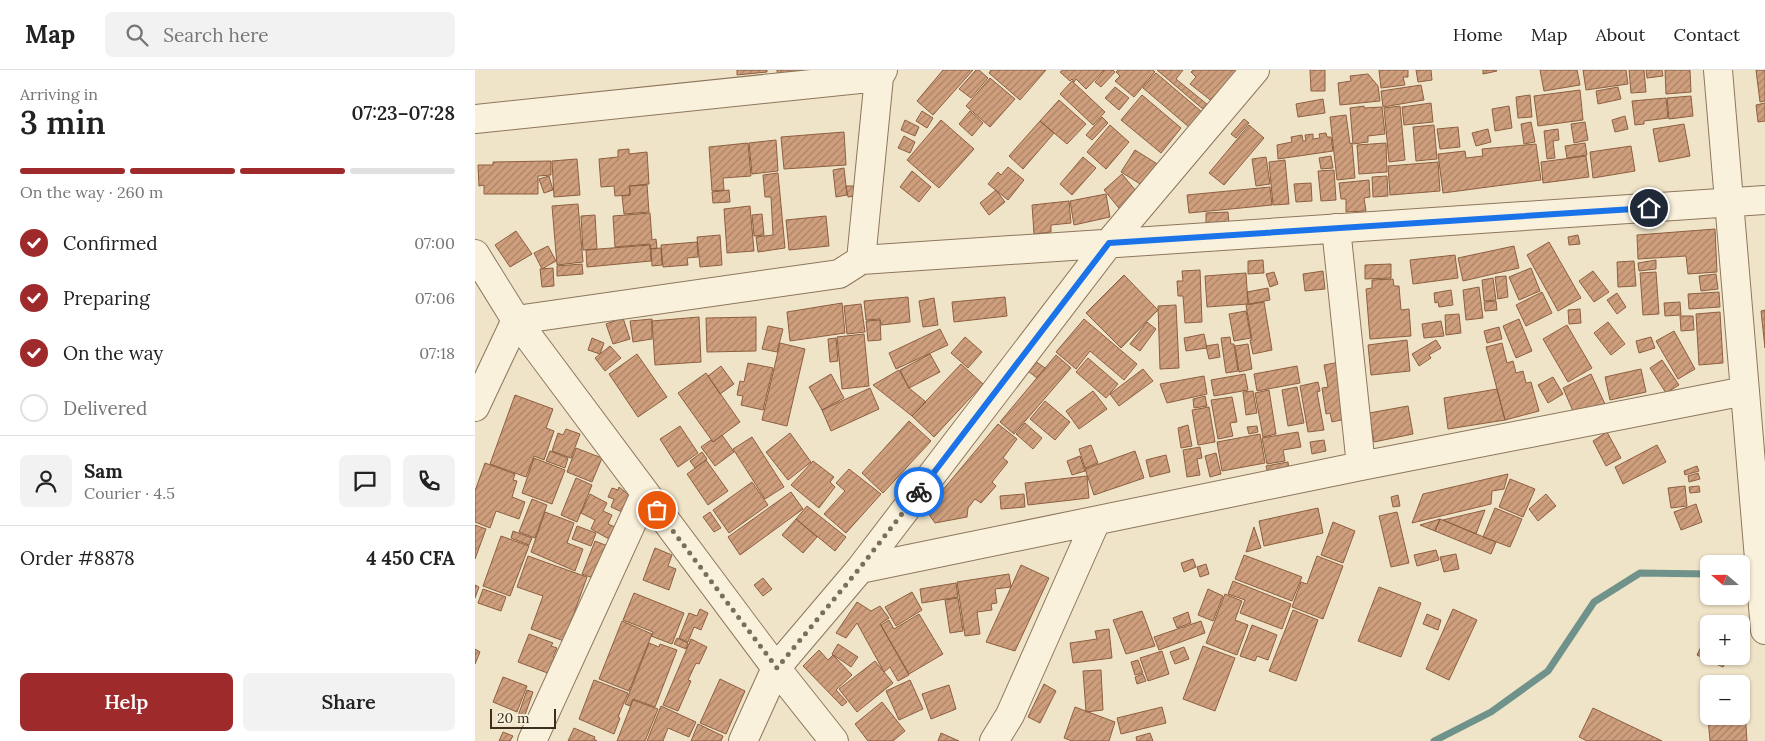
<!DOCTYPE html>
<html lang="en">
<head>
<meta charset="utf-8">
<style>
	body { margin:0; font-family:Lora,serif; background:#f2f2f2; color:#222; height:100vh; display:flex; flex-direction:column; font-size:19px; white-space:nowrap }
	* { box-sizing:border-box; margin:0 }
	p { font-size:16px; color:#767676 }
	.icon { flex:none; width:28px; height:28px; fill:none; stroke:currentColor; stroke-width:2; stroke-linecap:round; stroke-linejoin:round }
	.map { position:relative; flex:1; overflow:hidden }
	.details { display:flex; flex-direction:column; background:#fff; width:475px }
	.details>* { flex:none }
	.needle { width:32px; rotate:290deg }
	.controls { position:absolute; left:1225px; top:485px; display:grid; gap:10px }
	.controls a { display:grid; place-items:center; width:50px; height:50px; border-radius:8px; background:#fff; box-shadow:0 1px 4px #0004; font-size:25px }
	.scale { position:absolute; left:15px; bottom:12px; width:66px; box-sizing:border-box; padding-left:5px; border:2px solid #3d2e20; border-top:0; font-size:14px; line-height:18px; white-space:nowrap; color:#3d2e20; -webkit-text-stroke:4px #f7eed8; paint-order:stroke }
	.pin { position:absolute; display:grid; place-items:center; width:42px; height:42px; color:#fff; margin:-21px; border:2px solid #fff; border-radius:50%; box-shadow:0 1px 5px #0007 }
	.courier { position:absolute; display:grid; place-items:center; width:50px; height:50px; margin:-25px; border:4px solid #1a73e8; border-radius:50%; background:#fff; color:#222; box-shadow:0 1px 6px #0007 }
	.overview em { font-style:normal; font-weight:600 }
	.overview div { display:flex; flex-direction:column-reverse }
	.overview { display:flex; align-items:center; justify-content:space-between; height:85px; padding:0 20px }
	h1 { font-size:32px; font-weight:600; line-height:38px }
	.bar { display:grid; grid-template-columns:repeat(4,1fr); gap:8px 5px; align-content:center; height:60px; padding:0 20px }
	.bar i { height:6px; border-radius:4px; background:#e0e0e0 }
	.bar .on { background:#9e2a2b }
	.bar p { grid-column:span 4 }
	.line { display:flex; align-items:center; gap:12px; padding:0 20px; border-top:1px solid #e0e0e0 }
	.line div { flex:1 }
	.round { display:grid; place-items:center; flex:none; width:52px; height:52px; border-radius:8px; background:#f2f2f2 }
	ol { padding:0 20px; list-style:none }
	li { display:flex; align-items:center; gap:15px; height:55px }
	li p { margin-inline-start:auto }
	li .icon { padding:5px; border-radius:50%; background:#9e2a2b; color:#fff; stroke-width:4 }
	li:last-child { color:#767676 }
	li i { width:28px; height:28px; border:2px solid #e0e0e0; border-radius:50% }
	.action { display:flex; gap:10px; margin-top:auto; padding:10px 20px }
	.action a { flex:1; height:58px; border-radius:8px; background:#9e2a2b; color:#fff; font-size:20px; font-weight:600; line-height:58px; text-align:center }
	.action a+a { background:#f2f2f2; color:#222 }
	header { display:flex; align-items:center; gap:30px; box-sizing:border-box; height:70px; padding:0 25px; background:#fff; border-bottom:1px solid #e0e0e0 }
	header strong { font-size:24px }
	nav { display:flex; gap:28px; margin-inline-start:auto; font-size:18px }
	.search { width:350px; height:45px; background:#f2f2f2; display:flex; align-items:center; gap:12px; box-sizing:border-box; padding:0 18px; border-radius:8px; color:#767676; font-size:19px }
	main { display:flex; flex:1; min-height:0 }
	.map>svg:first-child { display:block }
</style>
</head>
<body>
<header>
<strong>Map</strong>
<div class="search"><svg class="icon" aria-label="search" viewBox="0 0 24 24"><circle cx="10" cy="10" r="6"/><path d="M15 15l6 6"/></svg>Search here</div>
<nav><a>Home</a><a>Map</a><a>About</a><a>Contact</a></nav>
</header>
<main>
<section class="details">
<div class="overview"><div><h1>3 min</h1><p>Arriving in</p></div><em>07:23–07:28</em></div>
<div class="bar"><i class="on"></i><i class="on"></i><i class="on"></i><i></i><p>On the way · 260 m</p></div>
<ol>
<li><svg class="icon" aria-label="check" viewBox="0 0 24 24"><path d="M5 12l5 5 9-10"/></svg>Confirmed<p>07:00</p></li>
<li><svg class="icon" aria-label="check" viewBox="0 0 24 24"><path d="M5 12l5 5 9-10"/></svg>Preparing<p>07:06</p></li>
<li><svg class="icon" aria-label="check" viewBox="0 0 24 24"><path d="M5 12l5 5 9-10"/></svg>On the way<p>07:18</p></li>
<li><i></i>Delivered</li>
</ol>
<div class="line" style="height:90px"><a class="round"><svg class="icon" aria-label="person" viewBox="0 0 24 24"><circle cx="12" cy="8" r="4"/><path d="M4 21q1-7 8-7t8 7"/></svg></a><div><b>Sam</b><p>Courier · 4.5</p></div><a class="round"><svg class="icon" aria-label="chat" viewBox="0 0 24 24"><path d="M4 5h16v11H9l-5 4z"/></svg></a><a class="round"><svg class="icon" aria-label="phone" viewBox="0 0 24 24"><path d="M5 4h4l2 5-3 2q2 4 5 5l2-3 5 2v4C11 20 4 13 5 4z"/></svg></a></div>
<div class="line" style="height:65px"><div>Order #8878</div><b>4 450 CFA</b></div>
<div class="action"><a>Help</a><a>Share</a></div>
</section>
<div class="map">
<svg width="1290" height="671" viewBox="0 0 1290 671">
	<defs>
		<pattern id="building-hatch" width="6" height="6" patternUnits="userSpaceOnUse" patternTransform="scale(1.25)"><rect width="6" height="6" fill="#cf9f7d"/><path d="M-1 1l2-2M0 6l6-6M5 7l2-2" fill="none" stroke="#a98266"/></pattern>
	</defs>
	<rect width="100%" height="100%" fill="#f0e4c8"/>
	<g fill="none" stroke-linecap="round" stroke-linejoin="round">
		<path stroke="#6f938a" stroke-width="7" d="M959,671L1016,642L1073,601L1119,532L1165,503L1234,504"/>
	</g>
	<path fill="url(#building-hatch)" stroke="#8d5f41" d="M262,0H292V2L262,5Z
		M302,0H330V5L303,8Z
		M468,0H498L458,45L442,31Z
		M501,0H504L513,8L496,28L484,19Z
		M516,0H571L545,30L514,3Z
		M588,0H629L611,19L601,9L599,12L597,9L595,11L585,2Z
		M630,0H638L640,2L626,17L620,12Z
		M643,0H678L680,2L659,27L640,11L645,6L641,2Z
		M682,0H708L701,9L733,35L729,40Z
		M718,0H764L738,32L715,14L721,7L716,2Z
		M835,0H850V21H836Z
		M904,0H933V7H928L930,15L906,18Z
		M941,0H956L957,10L943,12Z
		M1008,0H1021L1022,1L1008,4Z
		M1065,0H1102L1105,15L1069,21Z
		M1108,0H1151L1153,14L1111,20Z
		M1154,0H1169L1171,22L1156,23Z
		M1171,0H1187L1188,6L1172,8Z
		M1190,0H1215L1216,22L1191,24Z
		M1281,0H1290V31L1285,32Z
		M681,3L727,42L714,57L668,18Z
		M893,4L903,16L905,31L865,35L863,13L876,11L875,6Z
		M515,8L540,29L515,57L491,36Z
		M597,11L630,42L618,55L585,24Z
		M946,15L949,30L908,37L906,21Z
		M640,17L654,28L644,40L630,28Z
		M1143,17L1146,29L1123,34L1121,21Z
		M1105,20L1108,50L1063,56L1059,26Z
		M667,25L706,58L686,83L646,50Z
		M1055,25L1057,47L1043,48L1041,27Z
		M1216,26L1218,46L1194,49L1192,28Z
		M1191,28L1193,48L1169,51V54L1160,55L1157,31Z
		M848,29L850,43L823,47L821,34Z
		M584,30L611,54L592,74L565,51Z
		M956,33L958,52L929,55L927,37Z
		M1290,33V51L1283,52L1281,35Z
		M889,36V38L907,37L910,64L893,66V72L878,74L875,38Z
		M925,36L930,90L914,92L909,38Z
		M1034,36L1037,58L1020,61L1017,39Z
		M447,41L458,48L452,58L441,51Z
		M495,41L508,53L497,66L484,54Z
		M871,45L875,74L877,73L880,108L862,110L855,47Z
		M1150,46L1153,59L1140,62L1137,50Z
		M627,47L633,53L617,70L611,65Z
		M769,49L774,53L761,68L756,64Z
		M430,50L444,57L440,66L426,60Z
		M466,50L499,79L464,118L432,90Z
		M565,51L579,63L548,99L534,86Z
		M1056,52L1060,72L1049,74L1046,54Z
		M1110,52L1113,70L1099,73L1096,54Z
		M1209,54L1215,86L1184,92L1178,59Z
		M635,55L654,72L631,99L612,82Z
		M774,55L789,68L749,115L734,103Z
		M959,55L962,89L941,91L938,57Z
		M983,57L985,77L965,79L962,59Z
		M1013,59L1016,72L1001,76L997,63Z
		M1083,59L1084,70L1078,71L1080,88L1072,89L1069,61Z
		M369,62L371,95L309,99L306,67Z
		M851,63L852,67H856L858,81L803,89L802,75L817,72L816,67L827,65L828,71H831L830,65L838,64V69L845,68L844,64Z
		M429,66L440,72L435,83L423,78Z
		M301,70L303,101L277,104L274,73Z
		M273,73L276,106L248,108L249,120L237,121L234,77Z
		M911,73L912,102L884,104L882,75Z
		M1110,73L1112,85L1092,88L1090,76Z
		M1061,74L1066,110L968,123L963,84L990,81L991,88L1008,86L1007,79Z
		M1156,76L1160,101L1118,108L1115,82Z
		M154,79V84L172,82L174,114L154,116L155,125L140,126L139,116L126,117L124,89L143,87V80Z
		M660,80L684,95L670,117L646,102Z
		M856,86L858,98L846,99L844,88Z
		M1111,86L1114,107L1068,113L1066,92Z
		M608,87L621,98L597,125L585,114Z
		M791,87L795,114L781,116L777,89Z
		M102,89L105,125L79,127L77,91Z
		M810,90L814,134L798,135L794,92Z
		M76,91V105L63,106V124H9V115L4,116L3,95H18V92Z
		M963,92L965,121L915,125L913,96Z
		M533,97L549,110L533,130L513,114L523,102L526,105Z
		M369,98L372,125L361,127L358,100Z
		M859,100L861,130L846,131L843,101Z
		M437,101L456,117L444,132L425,117Z
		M303,103L310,178L283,182L281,167L298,165L296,127H290L288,105Z
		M647,104L666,127L648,143L629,120Z
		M74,106L78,120L69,123L64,109Z
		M912,106L913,126L898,127L897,107Z
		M894,110L895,127L889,128L891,141L871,142V129H866L864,113Z
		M836,113L837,131L821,132L819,114Z
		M172,115L174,142L149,144L147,126L155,125V116Z
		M371,116H379L380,126L373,127Z
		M795,117L797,135L714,143L712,125Z
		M254,120L255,132L238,133L237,122Z
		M521,120L530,132L514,145L505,133Z
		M631,124L635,147L599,155L595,131Z
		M594,131L596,153L576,155V162L559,164L557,135Z
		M103,134L108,192L82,195L77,136Z
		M275,136L279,181L252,183L249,139Z
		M753,142L754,154L731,156V143Z
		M175,143L177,170L181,169L182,178L175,179V174L140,177L138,146Z
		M287,144L289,165L279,166L277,145Z
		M120,145L122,179L108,180L106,146Z
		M351,146L354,176L314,180L311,150Z
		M1240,159L1242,202L1213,204L1211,186L1163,189L1162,165Z
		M41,161L57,184L35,197L20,175Z
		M245,165L247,195L225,197L222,167Z
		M1103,165L1105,174L1094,175L1093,167Z
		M222,172L223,187L212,188L213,195L188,197L186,175Z
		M1074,172L1106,228L1083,241L1052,185Z
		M175,175L176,191L112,197L111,180Z
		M73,176L81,191L67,199L59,183Z
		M1039,176L1044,198L988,211L983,188Z
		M186,178L187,195L177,196L176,179Z
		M980,185L983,208L938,214L935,190Z
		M788,190L789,203L773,204V191Z
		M1181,190V199L1164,201L1163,193Z
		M1159,191L1161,216L1143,217L1142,192Z
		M107,194L108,204L82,206V196Z
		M916,194V208L890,209V195Z
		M78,198L79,216L67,217L65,199Z
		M1056,198L1065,221L1044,230L1034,207Z
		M725,200L727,252L710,253L708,226H703L702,211H708L707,201Z
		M848,201L850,219L830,221L828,204Z
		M1118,201L1134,222L1119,232L1104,211Z
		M799,202L803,214L795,217L791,204Z
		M1181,202L1184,244L1168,245L1165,203Z
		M771,203L773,234L732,237L730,206Z
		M1241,204L1243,219L1226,221L1224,206Z
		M649,205L683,240L646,278L611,243Z
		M1031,206L1033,227L1023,229L1020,207Z
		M1018,208L1021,230L1009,231L1007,210Z
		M918,209L919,216H924L926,240L934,239L936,266L895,269L891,219L897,218V210Z
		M1004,217L1008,248L991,250L988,220Z
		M793,218L795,230L774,234L772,222Z
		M976,220L978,235L964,237L963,232L960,233L959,223Z
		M1067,222L1077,243L1051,256L1041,235Z
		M1244,222L1245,237L1214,239L1213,224Z
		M1142,223L1151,237L1142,244L1132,230Z
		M433,227L435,252L406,255L405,249L391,250L389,231Z
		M530,227L532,246L479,252L477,232Z
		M459,228L463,255L448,257L444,231Z
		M1021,231L1022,240L1010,241L1009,232Z
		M789,232L797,280L778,284L775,270H777L771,235Z
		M1205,232L1206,245L1190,246L1189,233Z
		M367,233L370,263L315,271L312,242Z
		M386,234L390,262L372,264L369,236Z
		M701,235L704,298L685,299L683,236Z
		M1105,239L1106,253L1094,254L1093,240Z
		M1290,240V278L1286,241Z
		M771,241L776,268L759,271L754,244Z
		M1245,242L1248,293L1224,295L1221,244Z
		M984,244L986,263L971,265L970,245Z
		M1205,246H1218L1219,260L1206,261Z
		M224,247L226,292L180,295L177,251Z
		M281,247V281L232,282L231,248Z
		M148,248L155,269L138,274L131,254Z
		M177,249V269L158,272L155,251Z
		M609,249L662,294L649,310L615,281L601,299L581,282Z
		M1044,249L1057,281L1041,288L1028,256Z
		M405,250L406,270L393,271L391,251Z
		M966,251L969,266L949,268L947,254Z
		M672,252L681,259L665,281L655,274Z
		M1133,252L1150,274L1136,285L1119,263Z
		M1092,255L1117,298L1093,312L1068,269Z
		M293,256L308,259L302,282L287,279Z
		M1024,257L1027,269L1012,273L1009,261Z
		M465,259L473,275L421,299L414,283Z
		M1199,261L1220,299L1203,309L1181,271Z
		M389,264L394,316L367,319L362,267Z
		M729,264L732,278L711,281L709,268Z
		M490,267L507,282L493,298L476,283Z
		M755,267L756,274H759L763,301L751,303L746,268Z
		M1176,267L1180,278L1164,283L1161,271Z
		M117,268L129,273L125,284L113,280Z
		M361,268L363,291L355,292L353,269Z
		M932,270L935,301L896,305L893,275Z
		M961,270L966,278L954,285L956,288L944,296L937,284Z
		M305,273L330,279L312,356L287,350Z
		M1027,273L1032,293L1038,291L1041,303L1048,301L1051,313L1056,312L1064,341L1030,350L1011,277Z
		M743,274L745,287L734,289L731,276Z
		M773,274L777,299L764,302L760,276Z
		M135,276L146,288L130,301L120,288Z
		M162,284L192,327L163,347L134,304Z
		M455,284L465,302L434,318L425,300Z
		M581,285L596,298L539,364L525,352Z
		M613,288L643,314L631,328L601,302Z
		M1187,290L1204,315L1191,323L1175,298Z
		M560,291L570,298L562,308L553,301Z
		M865,292L875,348L857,352L855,343L851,344L847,318L853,317L849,295Z
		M273,293L298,298L288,340L266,335L268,326L262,325L265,311L269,312Z
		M486,294L508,314L459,367L437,346Z
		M246,296L259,314L245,324L233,306Z
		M822,296L825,313L782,321L779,304Z
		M668,299L678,311L644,336L635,324Z
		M1166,299L1171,322L1135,330L1130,307Z
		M424,300L434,318L451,332L437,346L398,315Z
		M231,303L265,352L238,372L203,323Z
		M356,304L369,328L347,340L334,317Z
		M770,304L773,320L739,326L736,310Z
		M1116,304L1130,334L1101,348L1088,318Z
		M729,306L732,324L692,333L685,314Z
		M1078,307L1088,324L1073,333L1063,315Z
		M843,312L845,321L842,322L849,360L833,362L825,316Z
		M822,317L829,353L813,356L807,320Z
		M395,318L404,339L356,361L347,340Z
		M1022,319L1030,350L973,359L969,328Z
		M794,320L801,364L788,367L780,323Z
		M618,321L632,339L604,359L591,341Z
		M778,321L782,343L771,345L768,322Z
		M40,325L78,339L71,358L79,361L69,390L59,386L51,407L15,394Z
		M730,326L732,336L719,338L718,329Z
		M757,327L762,352L755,353L758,366L743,369L736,330Z
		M570,331L595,352L580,370L555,349Z
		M933,336L938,364L899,372L894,343Z
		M734,337L740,372L723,375L717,340Z
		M434,351L456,371L408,423L387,403Z
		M550,353L567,368L558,379L541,364Z
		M523,354L542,369L528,388L533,392L517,412L521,416L506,433L500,429L493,438L492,447L460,453L451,440Z
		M713,355L717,376L706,378L703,358Z
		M205,356L223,383L203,397L185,369Z
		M782,356L783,362L774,364L772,357Z
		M91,359L105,364L96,388L77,381L83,363L88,365Z
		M823,362L826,377L808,380L810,391L792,394L787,368Z
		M1132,362L1146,388L1131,396L1118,371Z
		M315,363L336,392L313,410L291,382Z
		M785,364L790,393L747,401L742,372Z
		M247,365L259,382L240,396L226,377L236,370L238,372Z
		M277,367L309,417L290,429L258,379Z
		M849,370L851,381L837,384L835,372Z
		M616,375L623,393L610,398L604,379Z
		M1182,375L1191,392L1148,414L1140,397Z
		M725,377L727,388L722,389L725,405L712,407L708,380Z
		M101,378L127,388L117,412L92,402Z
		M75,381L93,388L90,398L71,391Z
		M660,381L669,408L619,425L610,399Z
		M227,382L232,389L220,398L215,391Z
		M741,383L746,404L735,407L730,386Z
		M691,385L695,402L675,407L671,390Z
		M605,386L610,401L597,405L592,391Z
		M59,388L90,400L77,434L47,423Z
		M231,390L253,421L233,435L212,404Z
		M338,391L359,407L355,412L360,417L344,438L316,415Z
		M813,392L814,400L793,404L791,396Z
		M10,393L40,404L38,410L42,411L37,427L50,432L44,449L21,441L15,458L0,452V421Z
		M1222,396L1224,401L1210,405L1209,401Z
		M374,399L406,424L371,463L349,444L370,421L361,413Z
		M1223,403L1225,409L1214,412L1213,406Z
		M1033,404L1029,419L1017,421L1016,434L937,453L948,424Z
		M612,406L614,428L553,435L550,413Z
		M101,408L117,415L102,452L86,445Z
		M1035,409L1060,419L1048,447L1024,437Z
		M277,412L293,435L254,463L238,440Z
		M1210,416L1212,436L1196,438L1193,418Z
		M1224,416L1225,422L1215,423L1214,417Z
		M144,417L154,425L147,442L136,437L139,429L133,427L137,418L143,420Z
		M316,422L328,439L265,485L253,467Z
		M115,424L132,433L128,441L137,445L133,454L140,457L134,469L116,459L120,450L106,443Z
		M549,424L550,437L526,439L525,426Z
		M1071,424L1081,436L1063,451L1054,439Z
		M923,425L925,436L918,437L916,427Z
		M57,429L72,435L60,468L44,462Z
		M1221,434L1227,452L1206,460L1199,442Z
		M332,436L371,467L360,481L321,449Z
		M843,438L848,463L789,476L784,451Z
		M1020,438L1047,449L1035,477L1008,467Z
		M1010,440L1001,464L968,450Z
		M70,442L99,453L92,473L108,479L100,501L56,482Z
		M235,442L246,458L239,462L228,447Z
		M922,442L934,493L916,497L904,446Z
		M321,449L342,467L328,483L307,465Z
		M965,449L960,461L945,455Z
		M965,449L1021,472L1016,484L960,461Z
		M858,452L880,461L868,493L846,485Z
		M0,455L11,459L0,489Z
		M102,456L121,463L116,476L97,469Z
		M779,457L786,478L771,482Z
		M38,461L57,468L54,475L36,468Z
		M26,466L54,476L35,526L8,516Z
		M120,471L138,478L126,511L107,504Z
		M180,478L197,485L193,496L201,499L194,520L168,510Z
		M961,480L964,490L942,496L939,485Z
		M981,484L984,499L969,502L965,487Z
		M769,485L827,507L817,531L760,509Z
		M53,486L112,507L89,571L56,559L68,526L42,517Z
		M842,486L868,496L848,549L817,537L826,512L832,514Z
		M718,489L721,497L709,502L706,493Z
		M731,494L734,504L725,507L722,497Z
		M546,495L574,508L540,581L511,572Z
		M534,504L536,517L520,519L522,533L516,534L517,540L502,542L505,564L490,566L482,512Z
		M288,508L297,519L288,526L279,515Z
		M758,511L816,534L807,559L765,543L770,530L753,524Z
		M481,513L483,527L447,533L445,519Z
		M0,515L4,517L0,528Z
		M904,517L946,533L926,587L883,571Z
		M8,519L31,527L26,541L3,533Z
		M733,519L748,526L738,551L723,545Z
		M437,522L447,540L421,556L410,537Z
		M159,523L209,543L197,574L176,566L178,562L148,550Z
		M750,524L767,531L760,550L773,555L762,585L731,573Z
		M483,528L488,561L475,563L470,530Z
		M382,532L396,541L405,536L414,548L405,554L434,605L423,611L415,597L409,602L382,553L371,568L361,563Z
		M225,539L233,543L226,560L219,557L213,572L204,568L214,543L222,546Z
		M978,539L1002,550L974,610L951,599Z
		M818,540L843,550L821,611L794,601Z
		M667,541L680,576L651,584L638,550Z
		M713,542L716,553L702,558L698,548Z
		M444,544L468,584L434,604L406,555L414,550L419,559Z
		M952,544L966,550L963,560L948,554Z
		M147,551L177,564L154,621L124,609Z
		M726,551L730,563L684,580L679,567Z
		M777,555L802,565L793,590L782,586L780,591L765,586Z
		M634,559L637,588L598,593L595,573L622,569L620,561Z
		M1233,562L1234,586H1254L1248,597L1222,585Z
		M54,564L78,573L76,576L82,578L78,587L84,589L78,605L43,592Z
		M202,568L213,573L211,579L199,574Z
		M216,569L232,577L224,594L221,593L213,610L216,611L203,641L188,635Z
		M174,573L184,577L185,574L202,580L180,637L158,629L155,636L150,634Z
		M363,574L383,587L376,597L357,584Z
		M728,576L760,588L740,641L708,629Z
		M709,577L714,589L700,594L695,582Z
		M0,579L5,582L0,594Z
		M344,580L353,590L358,585L377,605L361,620L372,632L367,636L328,596Z
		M687,581L694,604L673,611L665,588Z
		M663,590L668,603L660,605L656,592Z
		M400,591L418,613L382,642L364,619Z
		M626,600L628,640L611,642L608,601Z
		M668,604L671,611L662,614L660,607Z
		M28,607L52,616L42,642L18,632Z
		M245,609L270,621L251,664L225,653Z
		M119,610L153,623L143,647L145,648L139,664L104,649Z
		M435,610L448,639L424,650L411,621Z
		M1268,612L1272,671H1235L1230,615H1234V646H1266V614H1246Z
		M569,614L581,621L565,653L553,647Z
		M474,615L481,639L456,649L447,624Z
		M52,620L58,622L49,648L43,646Z
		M158,630L183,639L170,671H142Z
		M407,632L430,661L418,671H393L380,654Z
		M186,636L221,652L214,667L193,658L188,671H172Z
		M600,637L640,652L634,671H597L589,668Z
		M687,637L691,653L646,664L642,648Z
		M1118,638L1187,671H1112L1104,667Z
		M223,654L248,666L246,671H216Z
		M99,658L120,667L119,669L122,671H93Z
		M28,662L38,666L35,671H24Z
		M466,663L484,671H463Z
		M675,663L678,671H662L661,667Z"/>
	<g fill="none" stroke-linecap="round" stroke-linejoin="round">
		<defs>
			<path id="minor" d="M1243,0L1290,560
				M0,49L404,7
				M861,158L886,396
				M0,184L41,250L301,598L359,671
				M386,190L404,7L408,0
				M0,337L41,250L364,204L386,190L1290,130
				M385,499L886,396L1270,321
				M57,671L170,424
				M268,671L301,598L385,499L634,173L780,0
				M519,671L535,645L621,451"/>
		</defs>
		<use href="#minor" stroke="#8d765c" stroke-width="30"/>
		<use href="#minor" stroke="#faf1dc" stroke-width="28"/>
	</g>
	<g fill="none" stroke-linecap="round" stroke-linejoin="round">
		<path stroke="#7c6e5b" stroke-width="5" stroke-dasharray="0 9" d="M182,440L302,598L384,499L444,422"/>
		<path stroke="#1a73e8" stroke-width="6" d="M444,422L634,173L1174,138"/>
	</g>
</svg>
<div class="controls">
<a><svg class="needle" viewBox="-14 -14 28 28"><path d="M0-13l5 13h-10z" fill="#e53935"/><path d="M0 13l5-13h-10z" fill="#767676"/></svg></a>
<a>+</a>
<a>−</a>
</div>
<div class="scale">20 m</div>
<div class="pin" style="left:182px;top:440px;background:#ea580c"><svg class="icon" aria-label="bag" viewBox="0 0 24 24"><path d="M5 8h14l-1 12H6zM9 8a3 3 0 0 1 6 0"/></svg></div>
<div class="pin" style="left:1174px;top:138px;background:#1f2937"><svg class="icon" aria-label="home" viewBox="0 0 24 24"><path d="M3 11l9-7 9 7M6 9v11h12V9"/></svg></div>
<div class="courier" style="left:444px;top:422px"><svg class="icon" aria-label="bike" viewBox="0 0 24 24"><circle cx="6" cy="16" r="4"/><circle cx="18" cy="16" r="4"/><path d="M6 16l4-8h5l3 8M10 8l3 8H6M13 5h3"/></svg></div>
</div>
</main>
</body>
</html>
